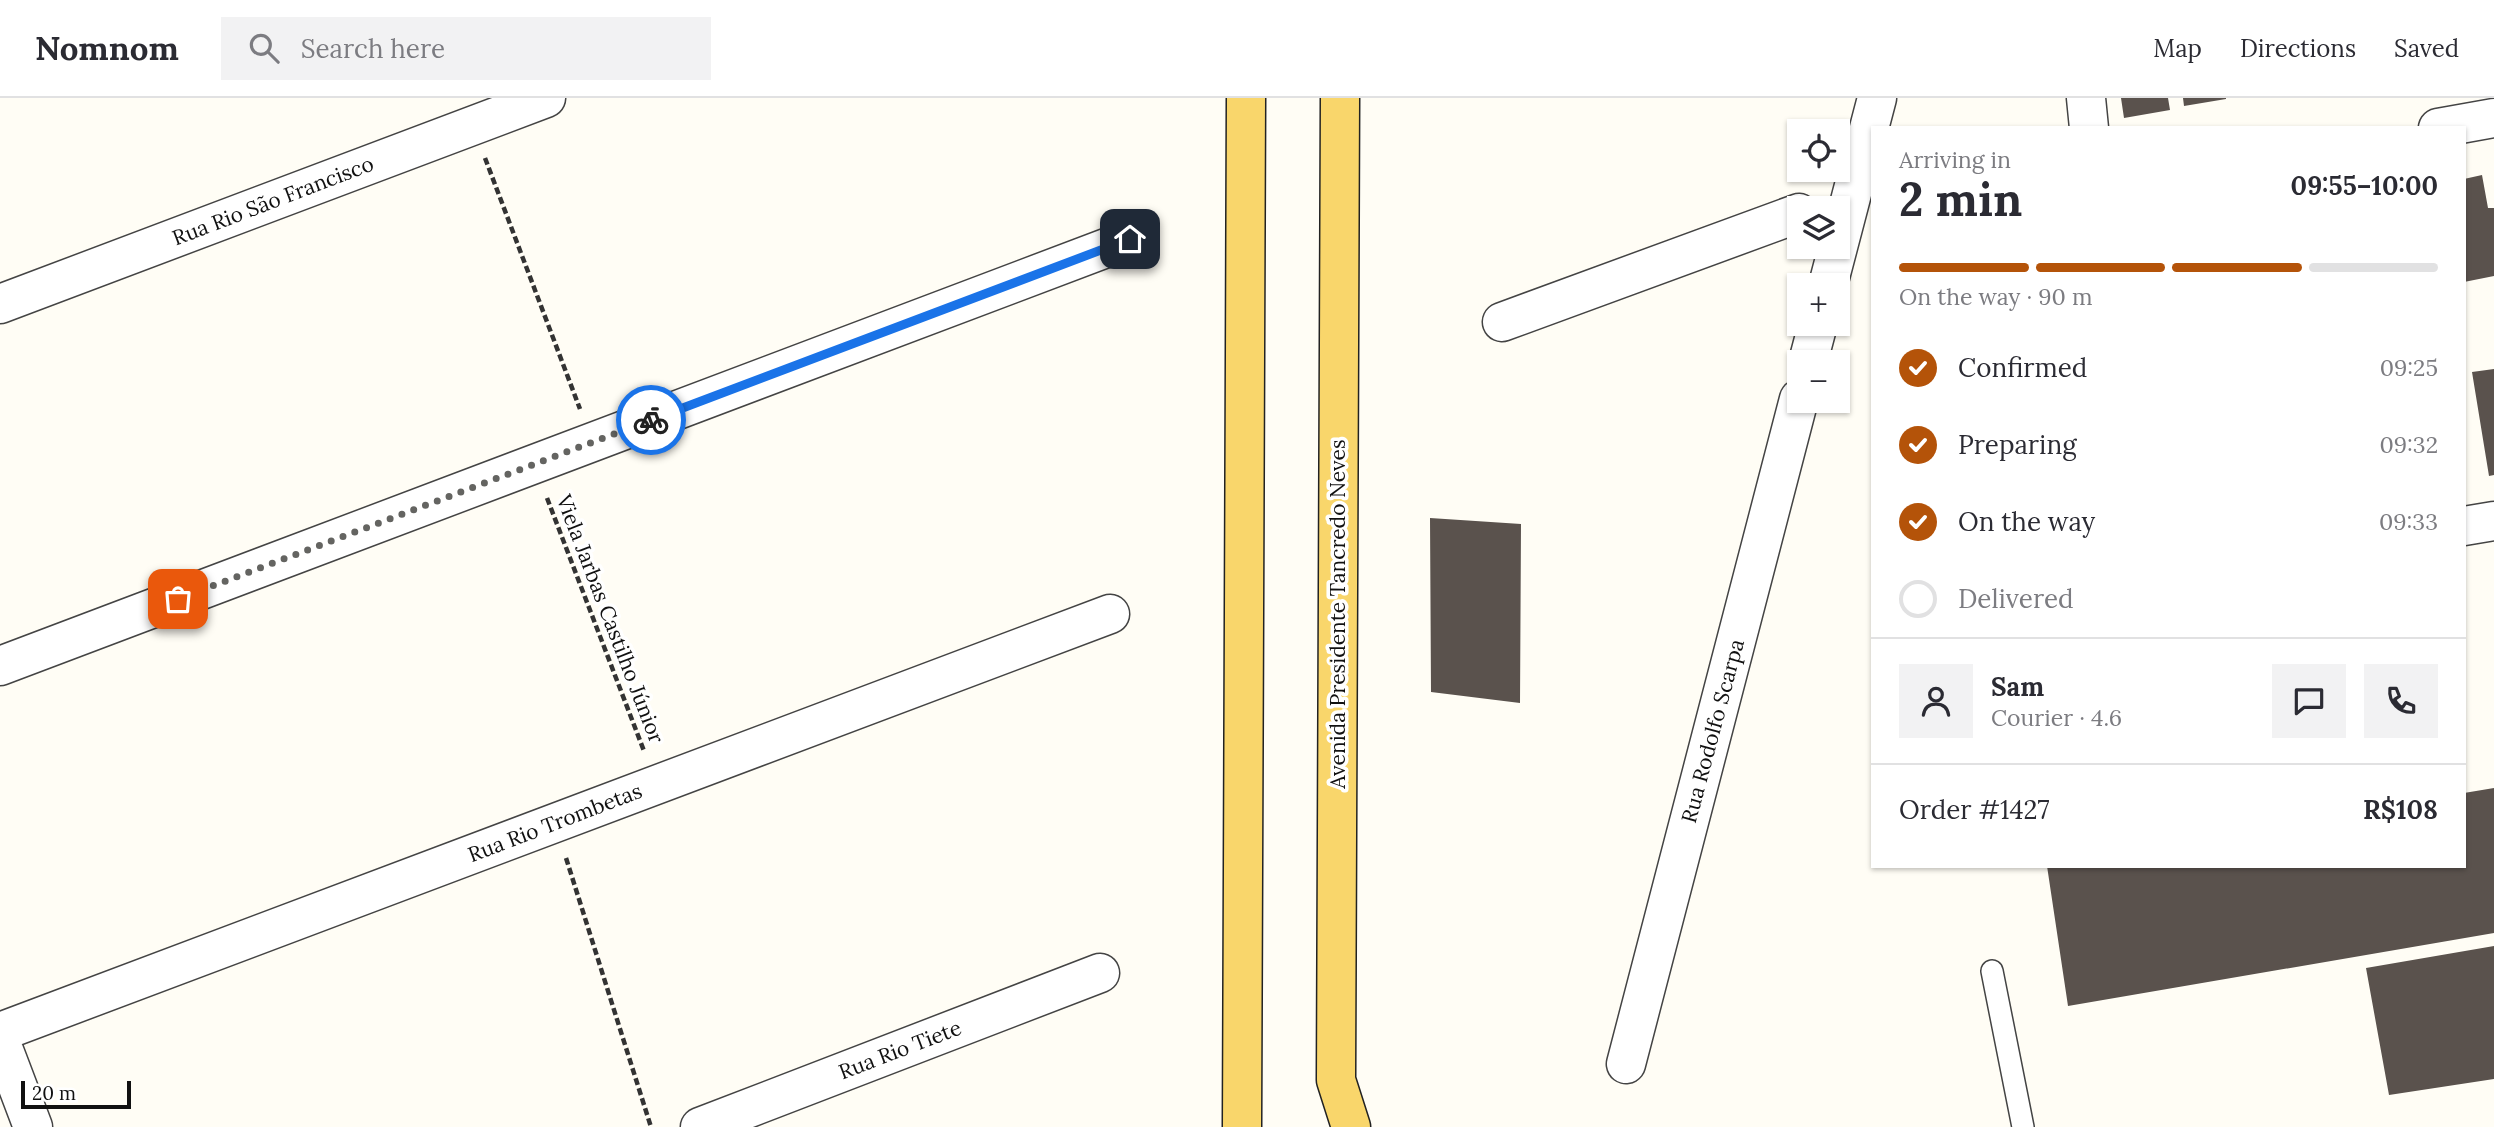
<!DOCTYPE html>
<html lang="en">
<head>
<meta charset="utf-8">
<style>
	body { margin:0; font-family:Lora,serif; background:#f2f2f3; color:#2b2b33; height:100vh; display:flex; flex-direction:column; font-size:26px; white-space:nowrap }
	* { box-sizing:border-box; margin:0 }
	p { font-size:23px; color:#7c7c81 }
	.icon { flex:none; width:38px; height:38px; fill:none; stroke:currentColor; stroke-width:2; stroke-linecap:round; stroke-linejoin:round }
	.map { position:relative; flex:1; overflow:hidden }
	.panel { position:absolute; left:1871px; top:28px; width:595px; height:742px; display:flex; flex-direction:column; background:#fff; border-radius:0px; box-shadow:0 2px 5px #0004 }
	.panel>* { flex:none }
	.tools { position:absolute; left:1787px; top:21px; display:grid; gap:14px }
	.tools a { display:grid; place-items:center; width:63px; height:63px; border-radius:0px; background:#fff; box-shadow:0 2px 5px #0004; font-size:35px }
	.scale { position:absolute; left:21px; bottom:18px; width:110px; box-sizing:border-box; padding-left:7px; border:4px solid #111; border-top:0; font-size:19px; line-height:24px; white-space:nowrap; color:#111; -webkit-text-stroke:5px #fff; paint-order:stroke }
	.pin { position:absolute; display:grid; place-items:center; width:60px; height:60px; color:#fff; margin:-30px; border-radius:14px; box-shadow:0 4px 10px #0006 }
	.courier { position:absolute; display:grid; place-items:center; width:70px; height:70px; margin:-35px; border:5px solid #1a73e8; border-radius:50%; background:#fff; color:#222; box-shadow:0 2px 9px #0007 }
	.summary em { font-style:normal; font-weight:700 }
	.summary div { display:flex; flex-direction:column-reverse }
	.summary { display:flex; align-items:center; justify-content:space-between; height:119px; padding:0 28px }
	h1 { font-size:46px; font-weight:700; line-height:52px }
	.bar { display:grid; grid-template-columns:repeat(4,1fr); gap:10px 7px; align-content:center; height:84px; padding:0 28px }
	.bar i { height:9px; border-radius:5px; background:#e1e1e2 }
	.bar .selected { background:#b45309 }
	.bar p { grid-column:span 4 }
	.line { display:flex; align-items:center; gap:18px; padding:0 28px; border-top:2px solid #e1e1e2 }
	.line div { flex:1 }
	.round { display:grid; place-items:center; flex:none; width:74px; height:74px; border-radius:0px; background:#f2f2f3 }
	ol { padding:0 28px; list-style:none }
	li { display:flex; align-items:center; gap:21px; height:77px }
	li p { margin-inline-start:auto }
	li .icon { padding:7px; border-radius:50%; background:#b45309; color:#fff; stroke-width:4 }
	li:last-child { color:#7c7c81 }
	li i { width:38px; height:38px; border:4px solid #e1e1e2; border-radius:50% }
	header { display:flex; align-items:center; gap:42px; box-sizing:border-box; height:98px; padding:0 35px; background:#fff; border-bottom:2px solid #e1e1e2 }
	header strong { font-size:33px }
	nav { display:flex; gap:38px; margin-inline-start:auto; font-size:24px }
	.search { width:490px; height:63px; background:#f2f2f3; display:flex; align-items:center; gap:18px; box-sizing:border-box; padding:0 24px; border-radius:0px; color:#7c7c81; font-size:26px }
	.map>svg:first-child { display:block }
</style>
</head>
<body>
<header>
<strong>Nomnom</strong>
<div class="search"><svg class="icon" aria-label="search" viewBox="0 0 24 24"><circle cx="10" cy="10" r="6"/><path d="M15 15l6 6"/></svg>Search here</div>
<nav><a>Map</a><a>Directions</a><a>Saved</a></nav>
</header>
<div class="map">
<svg width="2494" height="1029" viewBox="0 0 2494 1029">
	<rect width="100%" height="100%" fill="#fffdf5"/>
	<path fill="#5a524d" d="M2121,0H2168L2170,12L2124,20Z
		M2183,0H2226V1L2184,8Z
		M2482,77L2488,110H2494V178L2464,184V81Z
		M2494,271V377L2489,378L2472,274Z
		M1430,420L1521,426L1520,605L1431,594Z
		M2494,690V835L2068,908L2047,768H2464V695Z
		M2494,848V981L2389,997L2366,870Z"/>
	<g fill="none" stroke-linecap="round" stroke-linejoin="round">
		<defs>
			<path id="lane" d="M1992,873L2023,1029"/>
			<path id="street" d="M2086,0L2089,30
				M2438,30L2494,20
				M1828,187L1877,0
				M0,206L546,0
				M1502,224L1799,115
				M1808,264L1818,226
				M2464,428L2494,423
				M0,568L1130,141
				M0,934L1110,516
				M0,942L33,1029
				M1626,966L1799,301
				M700,1029L1100,875"/>
			<path id="primary" d="M1340,0L1336,982L1351,1029
				M1242,1029L1246,0"/>
		</defs>
		<use href="#lane" stroke="#444" stroke-width="24"/>
		<use href="#street" stroke="#444" stroke-width="41"/>
		<use href="#primary" stroke="#222" stroke-width="41"/>
		<path stroke="#333" stroke-width="4.5" stroke-dasharray="7 3.5" stroke-linecap="butt" d="M485,60L580,311
			M547,400L644,653
			M566,760L651,1029"/>
		<use href="#lane" stroke="#fff" stroke-width="21"/>
		<use href="#street" stroke="#fff" stroke-width="38"/>
		<use href="#primary" stroke="#f9d66b" stroke-width="38"/>
	</g>
	<g fill="none" stroke-linecap="round" stroke-linejoin="round">
		<path stroke="#646461" stroke-width="7" stroke-dasharray="0 12.6" d="M178,501L651,322"/>
		<path stroke="#1a73e8" stroke-width="9" d="M651,322L1130,141"/>
	</g>
	<g text-anchor="middle" stroke-width="7" stroke-linejoin="round" paint-order="stroke">
		<g font-size="21" fill="#111" stroke="#fff">
			<text transform="translate(273 103) rotate(-21)" y="7">Rua Rio São Francisco</text>
			<text transform="translate(1338 516) rotate(-90)" y="7">Avenida Presidente Tancredo Neves</text>
			<text transform="translate(610 521) rotate(69)" y="7">Viela Jarbas Castilho Júnior</text>
			<text transform="translate(1713 633) rotate(-75)" y="7">Rua Rodolfo Scarpa</text>
			<text transform="translate(555 725) rotate(-21)" y="7">Rua Rio Trombetas</text>
			<text transform="translate(900 952) rotate(-21)" y="7">Rua Rio Tiete</text>
		</g>
	</g>
</svg>
<div class="tools">
<a><svg class="icon" aria-label="locate" viewBox="0 0 24 24"><circle cx="12" cy="12" r="6"/><path d="M12 2v4M12 18v4M2 12h4M18 12h4"/></svg></a>
<a><svg class="icon" aria-label="layers" viewBox="0 0 24 24"><path d="M12 4l9 5-9 5-9-5zM3 14l9 5 9-5"/></svg></a>
<a>+</a>
<a>−</a>
</div>
<div class="scale">20 m</div>
<div class="pin" style="left:178px;top:501px;background:#ea580c"><svg class="icon" aria-label="bag" viewBox="0 0 24 24"><path d="M5 8h14l-1 12H6zM9 8a3 3 0 0 1 6 0"/></svg></div>
<div class="pin" style="left:1130px;top:141px;background:#1f2937"><svg class="icon" aria-label="home" viewBox="0 0 24 24"><path d="M3 11l9-7 9 7M6 9v11h12V9"/></svg></div>
<div class="courier" style="left:651px;top:322px"><svg class="icon" aria-label="bike" viewBox="0 0 24 24"><circle cx="6" cy="16" r="4"/><circle cx="18" cy="16" r="4"/><path d="M6 16l4-8h5l3 8M10 8l3 8H6M13 5h3"/></svg></div>
<section class="panel">
<div class="summary"><div><h1>2 min</h1><p>Arriving in</p></div><em>09:55–10:00</em></div>
<div class="bar"><i class="selected"></i><i class="selected"></i><i class="selected"></i><i></i><p>On the way · 90 m</p></div>
<ol>
<li><svg class="icon" aria-label="check" viewBox="0 0 24 24"><path d="M5 12l5 5 9-10"/></svg>Confirmed<p>09:25</p></li>
<li><svg class="icon" aria-label="check" viewBox="0 0 24 24"><path d="M5 12l5 5 9-10"/></svg>Preparing<p>09:32</p></li>
<li><svg class="icon" aria-label="check" viewBox="0 0 24 24"><path d="M5 12l5 5 9-10"/></svg>On the way<p>09:33</p></li>
<li><i></i>Delivered</li>
</ol>
<div class="line" style="height:126px"><a class="round"><svg class="icon" aria-label="person" viewBox="0 0 24 24"><circle cx="12" cy="8" r="4"/><path d="M4 21q1-7 8-7t8 7"/></svg></a><div><b>Sam</b><p>Courier · 4.6</p></div><a class="round"><svg class="icon" aria-label="chat" viewBox="0 0 24 24"><path d="M4 5h16v11H9l-5 4z"/></svg></a><a class="round"><svg class="icon" aria-label="phone" viewBox="0 0 24 24"><path d="M5 4h4l2 5-3 2q2 4 5 5l2-3 5 2v4C11 20 4 13 5 4z"/></svg></a></div>
<div class="line" style="height:91px"><div>Order #1427</div><b>R$108</b></div>
</section>
</div>
</body>
</html>
